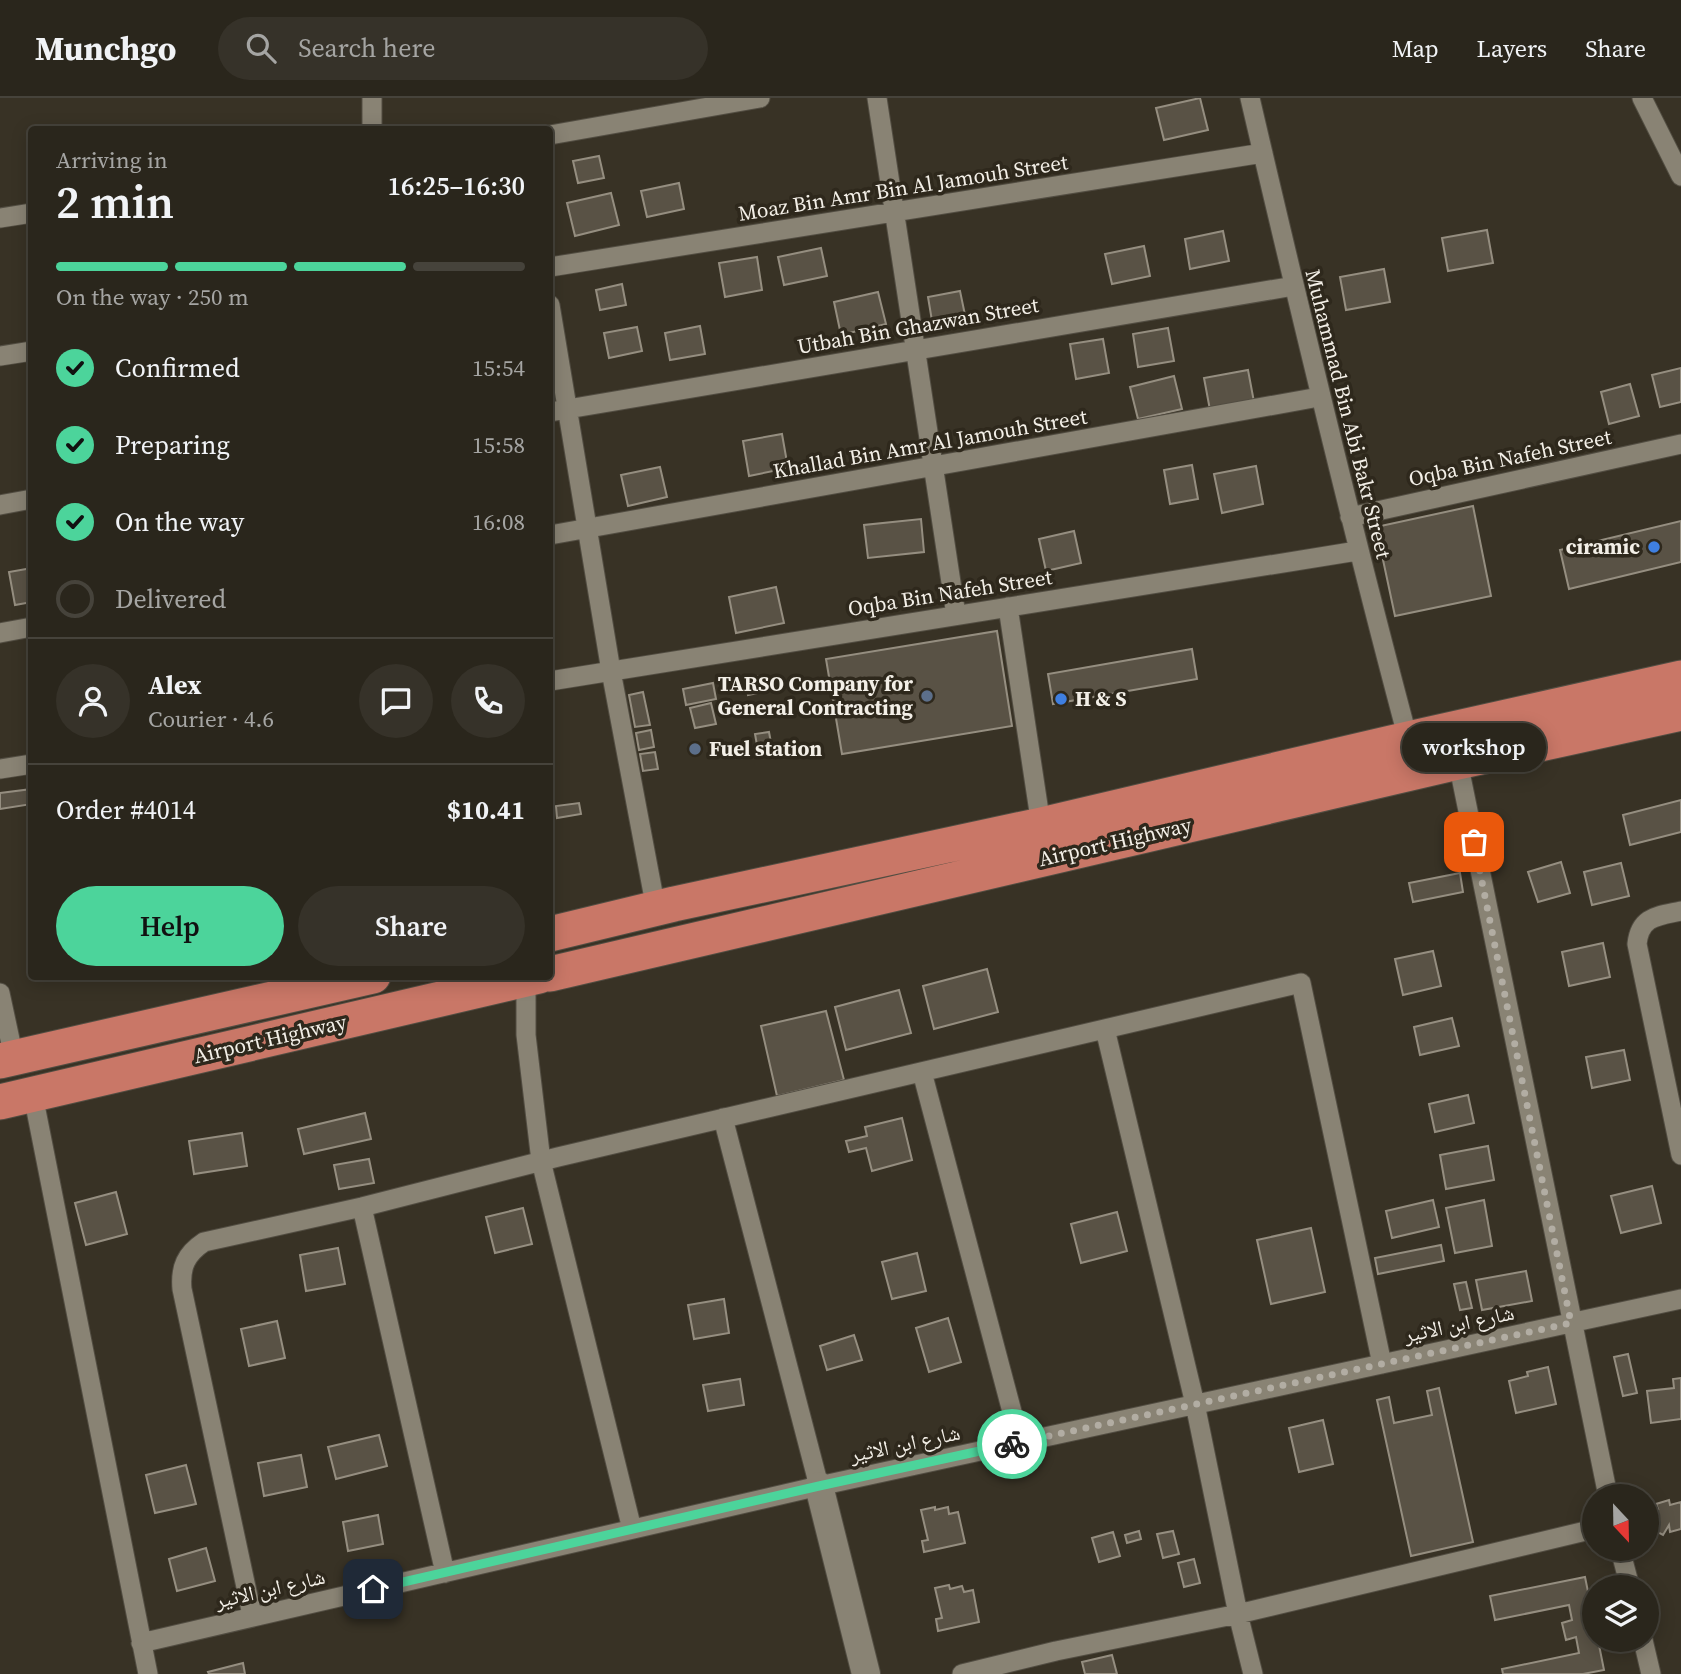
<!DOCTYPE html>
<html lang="en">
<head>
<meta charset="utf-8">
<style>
	body { margin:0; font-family:"Source Serif 4","Noto Naskh Arabic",serif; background:#363229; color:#f1f3f6; height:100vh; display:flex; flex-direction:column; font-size:26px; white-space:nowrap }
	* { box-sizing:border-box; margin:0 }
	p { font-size:23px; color:#a5a5a3 }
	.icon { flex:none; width:38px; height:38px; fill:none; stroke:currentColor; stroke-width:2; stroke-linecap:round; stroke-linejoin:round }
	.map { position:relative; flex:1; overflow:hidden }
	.panel { position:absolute; left:28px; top:28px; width:525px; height:854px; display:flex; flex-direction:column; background:#2a261c; border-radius:7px; box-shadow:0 4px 18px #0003,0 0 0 2px #46433b }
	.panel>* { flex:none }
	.needle { width:46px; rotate:158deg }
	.buttons { position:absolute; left:1582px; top:1386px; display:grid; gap:14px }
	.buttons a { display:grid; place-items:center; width:77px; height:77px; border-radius:50%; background:#2a261c; box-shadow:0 4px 18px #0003,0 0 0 2px #46433b; font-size:35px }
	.pin { position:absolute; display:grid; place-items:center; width:60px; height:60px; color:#fff; margin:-30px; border-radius:14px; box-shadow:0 4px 10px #0006 }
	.courier { position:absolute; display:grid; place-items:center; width:70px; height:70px; margin:-35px; border:5px solid #4cd49b; border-radius:50%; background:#fff; color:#222; box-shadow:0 2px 9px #0007 }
	.bubble { position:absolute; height:49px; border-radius:24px; background:#2a261c; box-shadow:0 4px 18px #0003,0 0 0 2px #46433b; font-size:23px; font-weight:600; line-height:49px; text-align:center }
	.overview em { font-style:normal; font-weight:600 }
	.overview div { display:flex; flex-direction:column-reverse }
	.overview { display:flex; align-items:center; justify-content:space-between; height:119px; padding:0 28px }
	h1 { font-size:46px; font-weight:600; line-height:52px }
	.bar { display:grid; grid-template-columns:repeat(4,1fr); gap:10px 7px; align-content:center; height:84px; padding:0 28px }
	.bar i { height:9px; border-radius:5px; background:#46433b }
	.bar .current { background:#4cd49b }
	.bar p { grid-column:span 4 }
	.line { display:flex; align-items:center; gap:18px; padding:0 28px; border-top:2px solid #46433b }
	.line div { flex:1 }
	.round { display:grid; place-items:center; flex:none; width:74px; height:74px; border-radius:37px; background:#363229 }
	ol { padding:0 28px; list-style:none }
	li { display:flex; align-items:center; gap:21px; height:77px }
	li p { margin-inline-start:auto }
	li .icon { padding:7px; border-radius:50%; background:#4cd49b; color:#111; stroke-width:4 }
	li:last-child { color:#a5a5a3 }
	li i { width:38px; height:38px; border:4px solid #46433b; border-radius:50% }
	.primary-button { display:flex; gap:14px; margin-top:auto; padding:14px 28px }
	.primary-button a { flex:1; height:80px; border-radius:42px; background:#4cd49b; color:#111; font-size:28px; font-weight:600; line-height:80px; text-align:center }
	.primary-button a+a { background:#363229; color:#f1f3f6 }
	header { display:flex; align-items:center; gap:42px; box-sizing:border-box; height:98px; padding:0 35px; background:#2a261c; border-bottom:2px solid #46433b }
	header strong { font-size:33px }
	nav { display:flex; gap:38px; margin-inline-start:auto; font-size:24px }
	.search { width:490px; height:63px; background:#363229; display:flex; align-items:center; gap:18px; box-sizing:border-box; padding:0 24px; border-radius:38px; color:#a5a5a3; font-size:26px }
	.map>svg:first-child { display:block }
</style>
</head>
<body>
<header>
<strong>Munchgo</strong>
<div class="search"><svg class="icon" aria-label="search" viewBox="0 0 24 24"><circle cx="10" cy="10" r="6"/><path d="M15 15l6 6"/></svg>Search here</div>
<nav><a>Map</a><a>Layers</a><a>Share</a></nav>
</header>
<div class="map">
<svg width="1681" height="1576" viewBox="0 0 1681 1576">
	<rect width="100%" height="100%" fill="#383225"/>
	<path fill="#595245" stroke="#958e80" stroke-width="2" d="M1200,0L1208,32L1164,42L1156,10Z
		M599,58L604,80L578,85L573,63Z
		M679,85L684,111L647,119L641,93Z
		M611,95L619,127L575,138L567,105Z
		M1487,132L1493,165L1448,173L1442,140Z
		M1223,133L1229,163L1190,171L1185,141Z
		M1144,148L1150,178L1112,186L1105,156Z
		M821,150L827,178L784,187L778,159Z
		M757,159L762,192L725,199L719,165Z
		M1384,171L1390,204L1346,212L1340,179Z
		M622,186L626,207L600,212L596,192Z
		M960,193L965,217L932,223L928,199Z
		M878,194L886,226L841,237L834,204Z
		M700,228L705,256L670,262L665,235Z
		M637,229L642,253L609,260L604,235Z
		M1168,230L1174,263L1138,269L1133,236Z
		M1103,241L1109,275L1076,281L1070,246Z
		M1681,270V304L1660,309L1652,277Z
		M1248,272L1254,304L1210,312L1204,280Z
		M1174,278L1182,311L1138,321L1130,289Z
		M1630,286L1639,318L1609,326L1601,294Z
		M782,336L788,370L749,378L743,343Z
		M1192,367L1198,401L1170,406L1164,372Z
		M1256,368L1263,406L1222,415L1214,376Z
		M660,369L667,399L628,408L621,377Z
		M1473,408L1491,498L1395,518L1376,429Z
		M921,421L924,454L868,460L864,427Z
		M1681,423V464L1569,491L1560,452Z
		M1074,433L1081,465L1046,473L1039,441Z
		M32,470V504L15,507L9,474Z
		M776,489L784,525L736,535L729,499Z
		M997,533L1012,628L842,656L826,561Z
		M1192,551L1197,581L1053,606L1048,576Z
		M760,578L763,594L748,597L745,580Z
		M713,585L716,601L686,607L683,591Z
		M643,594L650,627L635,629L629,597Z
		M711,605L716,626L695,630L690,610Z
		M651,632L654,649L639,652L636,635Z
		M769,634L772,650L758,653L755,636Z
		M655,654L658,671L643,673L640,656Z
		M32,691V706L0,711V695Z
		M1681,702V734L1630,747L1623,717Z
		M579,705L581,716L557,720L556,708Z
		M1561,764L1570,795L1538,804L1528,774Z
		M1621,765L1629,798L1592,807L1584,774Z
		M1460,775L1463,794L1413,804L1409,785Z
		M1603,845L1610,879L1569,888L1562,854Z
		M1433,853L1441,888L1403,897L1395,861Z
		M987,871L998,914L934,931L923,888Z
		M899,892L911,935L846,952L835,909Z
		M826,913L844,982L777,998L761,928Z
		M1452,920L1459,948L1420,957L1414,929Z
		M1624,952L1630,982L1592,990L1586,959Z
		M1468,997L1474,1025L1435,1034L1429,1006Z
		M365,1015L371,1041L304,1056L298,1031Z
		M902,1020L912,1062L872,1073L866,1050L849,1054L846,1043L867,1038L865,1029Z
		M242,1035L247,1068L194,1076L189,1043Z
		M1488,1048L1494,1082L1446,1091L1440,1057Z
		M369,1061L374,1085L339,1091L334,1067Z
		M1652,1088L1661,1125L1621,1135L1611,1098Z
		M116,1094L127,1136L86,1147L75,1105Z
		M1433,1102L1439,1129L1392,1140L1386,1113Z
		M1484,1102L1492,1148L1455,1155L1446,1110Z
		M523,1110L532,1146L495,1155L486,1119Z
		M1117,1114L1127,1153L1081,1165L1071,1126Z
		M1311,1130L1325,1194L1271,1206L1257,1142Z
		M1441,1147L1444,1163L1378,1176L1375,1160Z
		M338,1150L345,1186L306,1193L300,1157Z
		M917,1155L926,1193L892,1201L882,1164Z
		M1526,1173L1532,1203L1482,1212L1476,1182Z
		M1466,1184L1472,1210L1460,1212L1454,1186Z
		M724,1201L729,1235L694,1241L688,1207Z
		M948,1220L961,1264L929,1274L916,1230Z
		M277,1223L285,1260L249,1268L241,1231Z
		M854,1237L862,1262L827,1272L820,1248Z
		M1628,1256L1637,1295L1623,1298L1614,1259Z
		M1548,1269L1556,1306L1516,1315L1509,1283L1528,1278L1527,1274Z
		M1681,1280V1321L1651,1325L1647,1293L1674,1290L1673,1281Z
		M740,1281L744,1307L708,1313L703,1287Z
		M1439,1290L1473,1444L1411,1458L1377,1302L1389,1299L1394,1325L1432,1317L1427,1293Z
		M1323,1322L1333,1366L1299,1374L1289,1330Z
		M379,1337L387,1368L336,1381L328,1349Z
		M301,1357L307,1389L264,1398L258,1365Z
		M186,1367L196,1406L155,1415L146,1377Z
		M1669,1402L1670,1407L1681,1404V1431L1670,1434L1669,1427L1663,1437L1650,1430L1655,1420L1653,1412L1658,1411L1656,1406Z
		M935,1409V1412L948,1409L949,1416L958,1414L965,1445L924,1454L922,1443L928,1442L921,1412Z
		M378,1417L383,1446L348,1453L343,1424Z
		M1139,1433L1141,1441L1127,1445L1125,1437Z
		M1173,1433L1179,1456L1163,1460L1157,1436Z
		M1113,1434L1120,1458L1099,1464L1092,1440Z
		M206,1450L215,1483L177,1493L169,1461Z
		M1194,1461L1200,1485L1184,1489L1178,1465Z
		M1585,1479L1594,1523V1542H1598L1604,1572L1583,1576H1503L1502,1571L1579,1555L1576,1539L1566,1542L1562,1525L1572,1522L1569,1507L1495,1522L1490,1498Z
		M949,1487L950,1491L962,1488L964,1494L973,1492L979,1524L938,1533L936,1521L942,1520L935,1490Z
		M1112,1557L1117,1576H1085L1082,1564Z
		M243,1565L245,1576H209L208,1574Z"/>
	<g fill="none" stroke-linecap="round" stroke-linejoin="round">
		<defs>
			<path id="street" d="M877,0L956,517
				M1250,0C1300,214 1351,428 1408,641
				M1642,0L1681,78
				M372,32V0
				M550,37L760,0
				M0,120L32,115
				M550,169L1263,55
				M550,207L611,573L656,811
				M0,258L32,253
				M550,314L1294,188
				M0,407L32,401
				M1350,419L1681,346
				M550,437L1319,299
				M1008,509L1041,727
				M0,535L32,529
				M550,583L1357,453
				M1458,664L1608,1398
				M0,671L32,666
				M1681,813C1658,818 1640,818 1637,846L1681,1057
				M526,882V937L541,1063L632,1431
				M0,895L14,960
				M1105,931L1195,1306L1238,1516L1253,1576
				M922,974L1020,1344
				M33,997L148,1576
				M723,1020L819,1388
				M362,1109L445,1475
				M1620,1451L1630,1489
				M252,1517L182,1191C180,1169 186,1156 204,1144L362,1109L558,1059L1301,885L1382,1266
				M1643,1542L1651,1576
				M141,1545L819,1388L1681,1201
				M962,1576L1056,1553L1238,1516L1594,1431"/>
			<path id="secondary" d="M819,1388L866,1576"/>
			<path id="highway" d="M550,836L674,806L1041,727L1408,641L1681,580
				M550,876L1458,664L1681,615
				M0,963L373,878
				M0,1004L539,878"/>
		</defs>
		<use href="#street" stroke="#524d42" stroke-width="21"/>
		<use href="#secondary" stroke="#524d42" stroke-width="30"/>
		<use href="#highway" stroke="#524d42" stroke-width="37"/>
		<use href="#street" stroke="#898374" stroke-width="19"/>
		<use href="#secondary" stroke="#898374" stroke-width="28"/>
		<use href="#highway" stroke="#c97767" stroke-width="35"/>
	</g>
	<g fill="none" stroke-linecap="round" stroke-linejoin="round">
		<path stroke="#b2ada3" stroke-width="7" stroke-dasharray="0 12.6" d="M1012,1346L1571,1225L1474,744"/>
		<path stroke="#4cd49b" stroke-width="9" d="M373,1491L819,1388L1012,1346"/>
	</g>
	<g fill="#3f7fe0" stroke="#2e281c" stroke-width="2.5">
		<circle cx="1654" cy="449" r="7"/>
		<circle cx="1061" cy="601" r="7"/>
	</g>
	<g fill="#5c6f8a" stroke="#2e281c" stroke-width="2.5">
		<circle cx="927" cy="598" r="7"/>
		<circle cx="695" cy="651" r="7"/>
	</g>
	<g text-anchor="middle" stroke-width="7" stroke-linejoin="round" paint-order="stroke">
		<g font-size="21" fill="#f3efe7" stroke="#2e281c">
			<text transform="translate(903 90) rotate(-9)" y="7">Moaz Bin Amr Bin Al Jamouh Street</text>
			<text transform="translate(918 228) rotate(-10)" y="7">Utbah Bin Ghazwan Street</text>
			<text transform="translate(1348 316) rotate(76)" y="7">Muhammad Bin Abi Bakr Street</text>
			<text transform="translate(930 346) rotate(-10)" y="7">Khallad Bin Amr Al Jamouh Street</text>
			<text transform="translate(1510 360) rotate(-12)" y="7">Oqba Bin Nafeh Street</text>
			<text transform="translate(950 495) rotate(-9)" y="7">Oqba Bin Nafeh Street</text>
			<text transform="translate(1115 744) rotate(-13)" y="7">Airport Highway</text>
			<text transform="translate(270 941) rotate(-13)" y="7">Airport Highway</text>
			<text transform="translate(1459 1226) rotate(-12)" y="7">شارع ابن الاثير</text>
			<text transform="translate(905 1346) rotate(-12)" y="7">شارع ابن الاثير</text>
			<text transform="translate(270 1491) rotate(-13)" y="7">شارع ابن الاثير</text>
		</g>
		<g font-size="21" font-weight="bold" fill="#f3efe7" stroke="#2e281c" text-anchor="end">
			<text x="1640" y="456">ciramic</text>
			<text x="913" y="593">TARSO Company for<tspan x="913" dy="24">General Contracting</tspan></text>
			<text x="1075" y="608" text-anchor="start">H &amp; S</text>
			<text x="709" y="658" text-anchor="start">Fuel station</text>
		</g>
	</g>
</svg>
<div class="buttons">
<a><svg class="needle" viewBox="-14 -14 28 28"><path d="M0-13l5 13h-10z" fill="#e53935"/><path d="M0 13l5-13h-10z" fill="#a5a5a3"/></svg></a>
<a><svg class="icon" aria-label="layers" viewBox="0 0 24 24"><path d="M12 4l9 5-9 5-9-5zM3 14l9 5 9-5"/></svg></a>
</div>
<div class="pin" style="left:1474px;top:744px;background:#ea580c"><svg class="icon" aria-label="bag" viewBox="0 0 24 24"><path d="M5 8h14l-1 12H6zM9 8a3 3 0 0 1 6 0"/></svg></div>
<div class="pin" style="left:373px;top:1491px;background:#1f2937"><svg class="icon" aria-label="home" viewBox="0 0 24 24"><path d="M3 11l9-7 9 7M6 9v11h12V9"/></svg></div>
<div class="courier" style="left:1012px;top:1346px"><svg class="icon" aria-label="bike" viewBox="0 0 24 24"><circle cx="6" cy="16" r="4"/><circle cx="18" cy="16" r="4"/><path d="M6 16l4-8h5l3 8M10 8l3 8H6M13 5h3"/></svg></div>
<div class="bubble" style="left:1402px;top:625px;width:144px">workshop</div>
<section class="panel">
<div class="overview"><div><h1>2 min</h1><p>Arriving in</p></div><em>16:25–16:30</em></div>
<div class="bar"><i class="current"></i><i class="current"></i><i class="current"></i><i></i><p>On the way · 250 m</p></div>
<ol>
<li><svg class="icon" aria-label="check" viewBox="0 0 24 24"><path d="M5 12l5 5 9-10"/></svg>Confirmed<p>15:54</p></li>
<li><svg class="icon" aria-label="check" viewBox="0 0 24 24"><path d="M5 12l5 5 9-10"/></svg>Preparing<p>15:58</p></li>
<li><svg class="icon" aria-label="check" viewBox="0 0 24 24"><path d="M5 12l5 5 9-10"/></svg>On the way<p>16:08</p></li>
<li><i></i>Delivered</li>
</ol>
<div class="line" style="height:126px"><a class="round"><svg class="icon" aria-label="person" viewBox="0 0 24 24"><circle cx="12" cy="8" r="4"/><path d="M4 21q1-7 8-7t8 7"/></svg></a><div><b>Alex</b><p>Courier · 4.6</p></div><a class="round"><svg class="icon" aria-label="chat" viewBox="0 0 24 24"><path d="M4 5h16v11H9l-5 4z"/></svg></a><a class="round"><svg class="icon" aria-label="phone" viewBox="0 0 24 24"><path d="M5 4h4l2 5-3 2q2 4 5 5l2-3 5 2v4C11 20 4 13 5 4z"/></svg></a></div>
<div class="line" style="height:91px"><div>Order #4014</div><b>$10.41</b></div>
<div class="primary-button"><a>Help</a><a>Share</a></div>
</section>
</div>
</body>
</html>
